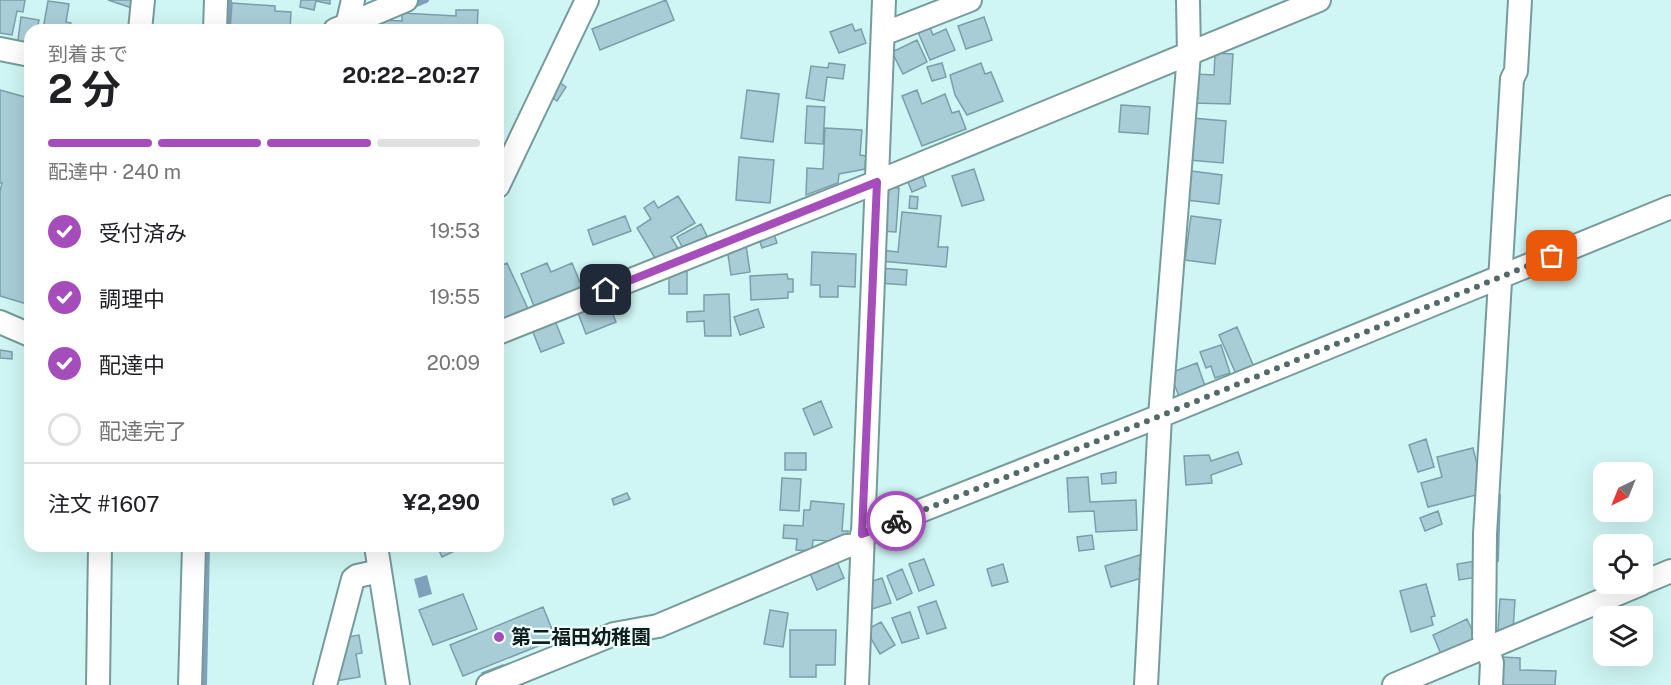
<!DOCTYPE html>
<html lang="ja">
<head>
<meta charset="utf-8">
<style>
	body { margin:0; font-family:"Public Sans","Noto Sans JP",sans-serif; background:#f6f6f6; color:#202124; height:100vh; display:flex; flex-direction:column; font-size:22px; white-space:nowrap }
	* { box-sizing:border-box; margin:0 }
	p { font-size:20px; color:#757577 }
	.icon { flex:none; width:33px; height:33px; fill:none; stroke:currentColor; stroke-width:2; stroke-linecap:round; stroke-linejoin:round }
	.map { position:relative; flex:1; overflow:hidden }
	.side { position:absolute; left:24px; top:24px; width:480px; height:528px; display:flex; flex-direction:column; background:#fff; border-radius:18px; box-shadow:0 6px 24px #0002 }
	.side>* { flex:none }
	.needle { width:39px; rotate:223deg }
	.fabs { position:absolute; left:1593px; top:462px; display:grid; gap:12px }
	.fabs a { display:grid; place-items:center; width:60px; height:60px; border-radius:12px; background:#fff; box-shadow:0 6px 24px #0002; font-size:30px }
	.pin { position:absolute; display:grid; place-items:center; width:51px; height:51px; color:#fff; margin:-26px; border-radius:12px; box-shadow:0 3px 9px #0006 }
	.courier { position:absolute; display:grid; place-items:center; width:60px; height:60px; margin:-30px; border:4px solid #a54ebb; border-radius:50%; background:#fff; color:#222; box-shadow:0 2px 8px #0007 }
	.head em { font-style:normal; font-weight:700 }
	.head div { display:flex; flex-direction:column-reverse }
	.head { display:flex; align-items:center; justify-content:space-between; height:102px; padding:0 24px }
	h1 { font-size:39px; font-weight:700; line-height:45px }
	.bar { display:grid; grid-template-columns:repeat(4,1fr); gap:9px 6px; align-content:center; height:72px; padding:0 24px }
	.bar i { height:8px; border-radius:4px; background:#e0e0e0 }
	.bar .on { background:#a54ebb }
	.bar p { grid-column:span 4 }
	.line { display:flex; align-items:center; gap:15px; padding:0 24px; border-top:2px solid #e0e0e0 }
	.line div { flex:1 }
	ol { padding:0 24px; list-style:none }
	li { display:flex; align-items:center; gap:18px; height:66px }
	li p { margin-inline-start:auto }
	li .icon { padding:6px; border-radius:50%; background:#a54ebb; color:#fff; stroke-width:4 }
	li:last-child { color:#757577 }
	li i { width:33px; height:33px; border:3px solid #e0e0e0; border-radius:50% }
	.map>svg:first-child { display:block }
</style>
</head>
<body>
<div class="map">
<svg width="1671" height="685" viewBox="0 0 1671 685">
	<rect width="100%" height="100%" fill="#cff6f4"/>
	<path fill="#7fa1bc" d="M427,575L432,594L419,598L414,579Z"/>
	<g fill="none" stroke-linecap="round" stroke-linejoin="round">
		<path stroke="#7fa1bc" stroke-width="6" d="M409,7L426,0
			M228,30L229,0
			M1496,560L1498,496
			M204,685L207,546"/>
	</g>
	<path fill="#a9cdd7" stroke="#7b9ea8" stroke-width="1.5" d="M0,0H25L23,12L17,11L12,35L0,33Z
		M108,0H135L132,8Z
		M301,0H330V4L316,1L314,10L300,7Z
		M666,0L674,20L600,50L592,29Z
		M48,1L69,4L66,22L71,23L70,30L43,29Z
		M232,3L275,6V11L291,12L290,30H230Z
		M456,10H478L477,30H382V20L402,21V13L456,16Z
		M21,17L39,20L37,30H30V49L17,47Z
		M984,17L992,40L966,49L958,26Z
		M852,24L855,31L861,29L866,43L839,53L830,32Z
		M929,25L933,35L946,29L955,50L930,60L917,30Z
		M77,26L96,30H76Z
		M917,40L927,62L903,74L892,52Z
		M1215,53L1233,54L1230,104L1194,103L1196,74L1214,75Z
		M829,63L845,65L843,79L827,77L824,101L806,98L811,66L828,68Z
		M942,63L946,77L932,81L927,67Z
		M981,63L985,74L991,72L1003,101L967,115L955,95L950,75Z
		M559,82L566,87L557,101L550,96Z
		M0,90L29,98L25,111L30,112V305L0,296V191L2,183H0Z
		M747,90L779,94L773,142L741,138Z
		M917,90L922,104L945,94L952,113L959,111L966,129L922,146L902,96Z
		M1121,105L1150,107L1148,134L1119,132Z
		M807,106L825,107L823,144L805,143Z
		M1192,118L1226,121L1223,163L1189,160Z
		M825,128L862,130L860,155L866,156L865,169L839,174L838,183L806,195L807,168L823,169Z
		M739,157L774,160L770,203L736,200Z
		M974,169L984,200L962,206L952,176Z
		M921,171L926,186L912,192L906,177Z
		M1191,171L1222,175L1219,204L1187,200Z
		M883,187L899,188L896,232L880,231Z
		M678,196L695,223L671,237L679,250L658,263L637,228L651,219L644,208L654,201L658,208Z
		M910,196L918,197L917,209L909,208Z
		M902,212L941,216L938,247H948L946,267L881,261V250L898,252Z
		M625,216L631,231L593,245L588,230Z
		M1191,216L1221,220L1215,264L1185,260Z
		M701,224L709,240L685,252L677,237Z
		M773,231L777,243L762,248L758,236Z
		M746,245L750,272L731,275L727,248Z
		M812,252L856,254L855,287L838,286V297H820V285H811Z
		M507,263L529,311L498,325V267Z
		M547,263L551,272L572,263L582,287L534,306L521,274Z
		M879,268L907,270L906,285L878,283Z
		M669,271H687V294H669Z
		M787,274L788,279H793V292H788V298L751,300L750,276Z
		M729,294L731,336H705L704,321L687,322V312L704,311V295Z
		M608,302L616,322L586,334L578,313Z
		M758,309L764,327L740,335L734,317Z
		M555,321L564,343L541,352L532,330Z
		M1237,327L1254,367L1236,374L1219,335Z
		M1221,345L1230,373L1215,378L1211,366L1206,368L1200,352Z
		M0,350L12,352V359L0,358Z
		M1197,363L1206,389L1180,399L1170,373Z
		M821,401L832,427L814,435L803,409Z
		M1426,439L1434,467L1418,472L1409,445Z
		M1473,448L1484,493L1428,507L1421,483L1442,477L1437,457Z
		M1238,452L1242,464L1211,475L1212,483L1186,485L1184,456L1209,455L1211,461Z
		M785,453H806V470H785Z
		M1116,472V483L1102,484L1101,474Z
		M1088,477L1090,502L1136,500L1137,530L1096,532L1094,511L1069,512L1067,478Z
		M782,478L801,479L799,511L780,510Z
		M627,493L630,499L614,505L612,499Z
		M811,501L844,504L842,531H848L847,542L813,540L812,551L796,550L797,539L783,538L784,525L803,526L804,510H810Z
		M1438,511L1442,524L1425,531L1420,518Z
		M1092,535L1094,549L1079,551L1077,537Z
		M437,546H465L442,557Z
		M1143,554L1147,566L1139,569L1142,578L1111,587L1105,566Z
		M835,557L844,578L817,590L808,569Z
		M924,559L934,585L919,591L909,564Z
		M1475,561L1478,577L1459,580L1457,564Z
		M1003,564L1008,582L992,586L987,569Z
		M902,569L912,593L897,600L887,576Z
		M882,578L891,603L872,609L864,584Z
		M1426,584L1435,616L1431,617L1433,625L1411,632L1400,591Z
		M463,594L477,629L433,645L419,610Z
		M1500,599L1515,600L1513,630H1498Z
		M936,601L946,628L927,634L918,607Z
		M543,607L556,639L463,676L450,645Z
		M770,610L788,613L783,647L764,644Z
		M910,612L919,638L902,643L892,618Z
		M1467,619L1476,639L1441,654L1433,635Z
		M881,622L895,645L880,654L866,630Z
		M790,630H836L835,665H816V677H790Z
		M359,635L362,653L356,654L360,677L335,681L342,638Z
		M1502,657L1520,658V670L1556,671L1555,685H1502Z
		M503,665L505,670L483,677L482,673Z"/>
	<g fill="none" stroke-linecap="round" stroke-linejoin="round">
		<defs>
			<path id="minor" d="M140,30L143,0
				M215,30L216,0
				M335,30L406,0
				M346,30L353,0
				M883,34L970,0
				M0,49L30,55
				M498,186L587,0
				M0,322L30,335
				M498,333L877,182L1319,0
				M862,534L1160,416L1671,207
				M376,546L398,685
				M1642,583L1671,571
				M1488,648L1641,584
				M98,685L100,546
				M190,685L194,546
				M325,685L353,579L357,576L380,571
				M488,685L614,634L658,626L847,546L861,545
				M857,685L884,0
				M1146,685L1160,416L1189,54L1188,0
				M1394,685L1487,646
				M1491,685L1492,663L1484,636L1485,534L1512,79L1516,71L1520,0"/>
		</defs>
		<use href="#minor" stroke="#769b99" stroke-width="26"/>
		<use href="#minor" stroke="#fff" stroke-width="22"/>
	</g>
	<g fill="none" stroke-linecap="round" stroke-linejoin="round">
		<path stroke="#536a69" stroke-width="6" stroke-dasharray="0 10.8" d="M896,521L1160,416L1552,256"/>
		<path stroke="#a54ebb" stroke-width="8" d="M606,290L877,182L862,534L896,521"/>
	</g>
	<circle fill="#a54ebb" stroke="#eefefd" stroke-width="2" cx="499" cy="637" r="6"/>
	<g text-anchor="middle" stroke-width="4.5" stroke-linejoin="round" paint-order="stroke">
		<g font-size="20" font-weight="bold" fill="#101f1e" stroke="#eefefd" text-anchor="start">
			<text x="511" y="644">第二福田幼稚園</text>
		</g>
	</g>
</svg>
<div class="fabs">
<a><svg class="needle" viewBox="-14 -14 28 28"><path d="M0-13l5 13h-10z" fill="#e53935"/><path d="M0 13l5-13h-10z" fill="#757577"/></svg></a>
<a><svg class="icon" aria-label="locate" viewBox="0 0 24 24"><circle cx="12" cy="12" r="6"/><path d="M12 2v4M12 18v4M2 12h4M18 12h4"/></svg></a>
<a><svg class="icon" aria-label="layers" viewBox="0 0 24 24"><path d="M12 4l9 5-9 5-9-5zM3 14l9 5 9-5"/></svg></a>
</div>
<div class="pin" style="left:1552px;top:256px;background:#ea580c"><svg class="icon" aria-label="bag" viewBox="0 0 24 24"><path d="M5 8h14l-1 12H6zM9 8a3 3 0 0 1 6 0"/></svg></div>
<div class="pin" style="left:606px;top:290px;background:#1f2937"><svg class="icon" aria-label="home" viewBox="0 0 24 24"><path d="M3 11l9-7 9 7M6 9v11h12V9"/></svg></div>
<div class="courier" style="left:896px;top:521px"><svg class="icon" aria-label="bike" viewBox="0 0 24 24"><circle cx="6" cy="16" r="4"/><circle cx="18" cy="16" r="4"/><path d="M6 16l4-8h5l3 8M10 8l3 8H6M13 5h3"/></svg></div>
<section class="side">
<div class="head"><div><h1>2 分</h1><p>到着まで</p></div><em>20:22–20:27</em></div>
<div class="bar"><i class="on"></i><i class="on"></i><i class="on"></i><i></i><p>配達中 · 240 m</p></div>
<ol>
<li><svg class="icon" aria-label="check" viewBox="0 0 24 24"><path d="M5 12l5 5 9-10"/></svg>受付済み<p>19:53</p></li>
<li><svg class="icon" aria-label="check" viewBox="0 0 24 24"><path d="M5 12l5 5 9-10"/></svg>調理中<p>19:55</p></li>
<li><svg class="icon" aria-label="check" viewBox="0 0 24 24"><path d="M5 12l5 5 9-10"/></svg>配達中<p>20:09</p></li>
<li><i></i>配達完了</li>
</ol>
<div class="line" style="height:78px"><div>注文 #1607</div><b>¥2,290</b></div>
</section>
</div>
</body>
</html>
